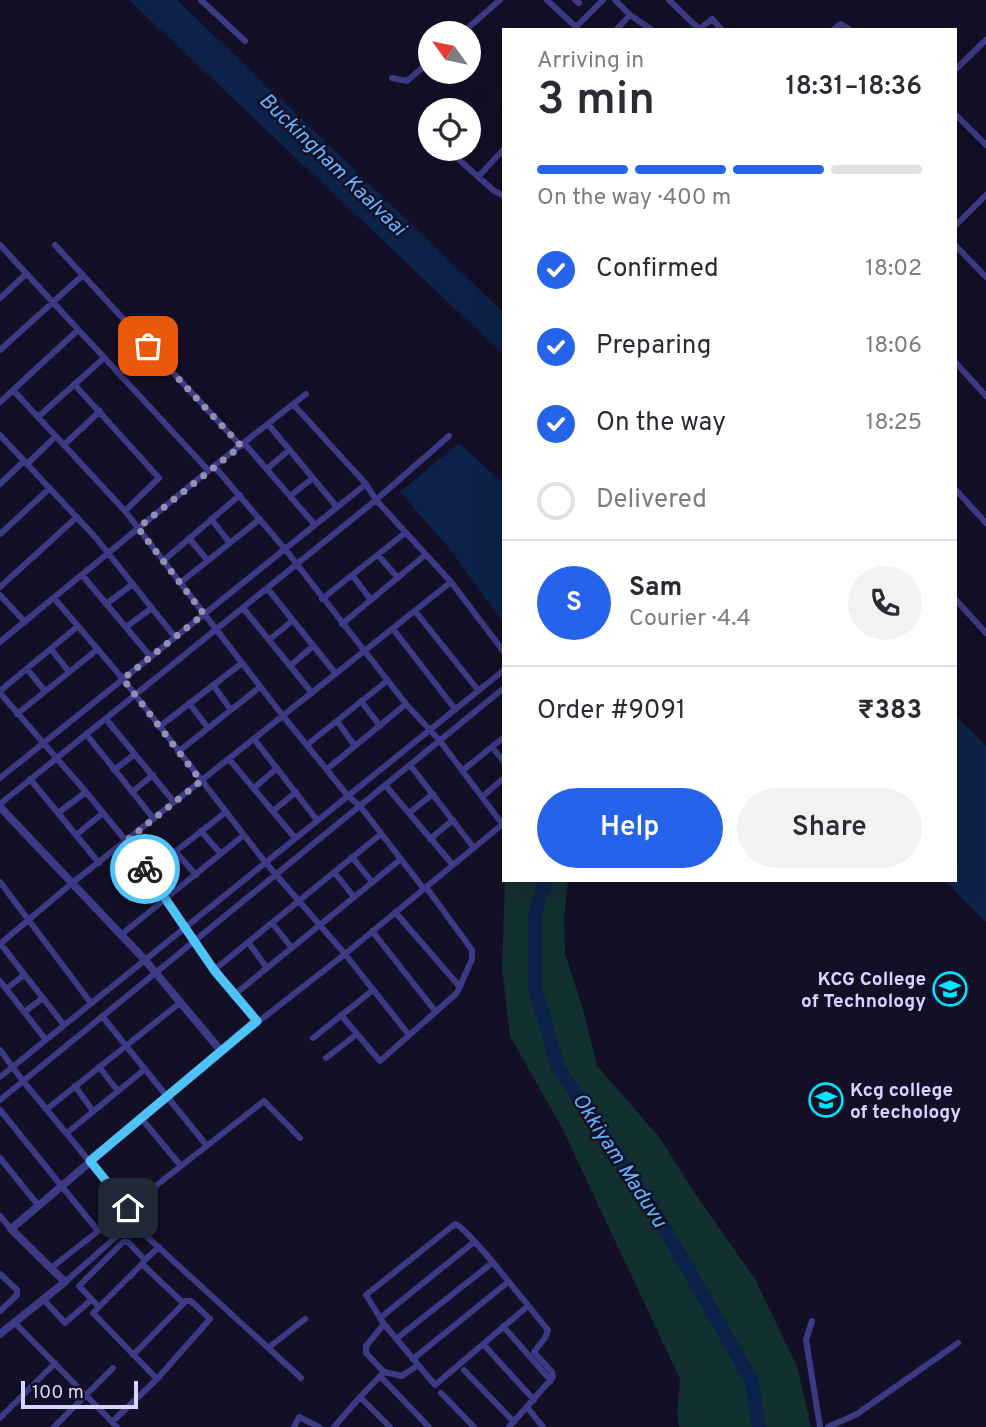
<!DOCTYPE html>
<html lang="en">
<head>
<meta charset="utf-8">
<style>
	body { margin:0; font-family:Overpass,sans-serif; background:#f2f2f3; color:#2b2b33; height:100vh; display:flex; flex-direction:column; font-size:26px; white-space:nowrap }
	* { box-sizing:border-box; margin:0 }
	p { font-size:23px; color:#7c7c81 }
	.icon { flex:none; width:38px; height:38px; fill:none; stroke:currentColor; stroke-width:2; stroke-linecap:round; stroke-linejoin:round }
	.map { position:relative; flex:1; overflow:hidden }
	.details { position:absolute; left:502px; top:28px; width:455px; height:854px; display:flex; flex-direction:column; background:#fff; border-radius:0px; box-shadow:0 7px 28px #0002 }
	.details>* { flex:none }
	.needle { width:46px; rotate:303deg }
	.fabs { position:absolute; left:418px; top:21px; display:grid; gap:14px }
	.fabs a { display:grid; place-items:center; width:63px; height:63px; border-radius:50%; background:#fff; box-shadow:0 7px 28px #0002; font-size:35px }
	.scale { position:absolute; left:21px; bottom:18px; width:117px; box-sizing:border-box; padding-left:7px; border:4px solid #d9d4ff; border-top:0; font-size:19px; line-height:24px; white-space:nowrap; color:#d9d4ff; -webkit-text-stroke:5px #130f26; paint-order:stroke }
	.pin { position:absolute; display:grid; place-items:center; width:60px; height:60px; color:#fff; margin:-30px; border-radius:14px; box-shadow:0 4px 10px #0006 }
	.courier { position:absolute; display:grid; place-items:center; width:70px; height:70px; margin:-35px; border:5px solid #4fc3f7; border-radius:50%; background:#fff; color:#222; box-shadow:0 2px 9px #0007 }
	.headline em { font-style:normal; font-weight:600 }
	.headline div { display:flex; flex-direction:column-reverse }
	.headline { display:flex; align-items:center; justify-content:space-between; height:119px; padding:0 35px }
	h1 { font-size:46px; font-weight:600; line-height:52px }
	.bar { display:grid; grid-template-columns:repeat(4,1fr); gap:10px 7px; align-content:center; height:84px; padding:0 35px }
	.bar i { height:9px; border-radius:5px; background:#e1e1e2 }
	.bar .current { background:#2563eb }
	.bar p { grid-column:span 4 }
	.line { display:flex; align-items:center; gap:18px; padding:0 35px; border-top:2px solid #e1e1e2 }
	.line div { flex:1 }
	.round { display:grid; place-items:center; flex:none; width:74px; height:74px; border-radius:37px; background:#f2f2f3 }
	ol { padding:0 35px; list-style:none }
	li { display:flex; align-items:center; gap:21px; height:77px }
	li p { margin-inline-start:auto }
	li .icon { padding:7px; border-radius:50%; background:#2563eb; color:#fff; stroke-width:4 }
	li:last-child { color:#7c7c81 }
	li i { width:38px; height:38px; border:4px solid #e1e1e2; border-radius:50% }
	.action { display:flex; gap:14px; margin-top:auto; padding:14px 35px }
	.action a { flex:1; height:80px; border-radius:42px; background:#2563eb; color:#fff; font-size:28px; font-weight:600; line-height:80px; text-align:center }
	.action a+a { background:#f2f2f3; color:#2b2b33 }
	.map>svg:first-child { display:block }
</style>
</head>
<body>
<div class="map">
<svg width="986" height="1427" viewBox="0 0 986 1427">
	<rect width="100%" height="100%" fill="#130f26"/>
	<path fill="#12302f" d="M505,880H568L564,918L565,953L584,1013L597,1066L660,1138L694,1192L755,1279L797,1366L811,1427H679L677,1414L680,1379L562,1128L510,1036L502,969Z"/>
	<path fill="#0c2248" d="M129,0H177L504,313V355Z
		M459,443L504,484V624L449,548L400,492Z
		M956,716L986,746V922L944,880H956Z"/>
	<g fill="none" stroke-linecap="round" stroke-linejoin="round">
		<path stroke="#0c2248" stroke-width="14" d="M546,880L535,913V988L558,1067L661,1222L751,1379L759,1427"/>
		<path stroke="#3d3a85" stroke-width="6" d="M201,0L245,41
			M547,0L576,27L603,0
			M575,0L579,3
			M615,0L630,15L652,30
			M669,0L699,29
			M616,30L630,15
			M698,30L712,19L722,30
			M833,30L841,24L850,30
			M462,33L500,0
			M956,69L986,40
			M392,78L407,81L430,61
			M956,115L986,145
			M447,149L493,190L504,196
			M478,177L504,149
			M956,225L986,195
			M0,245L208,470
			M55,245L241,446
			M956,246L986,277
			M0,298L26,274
			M0,350L83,275
			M956,363L986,396
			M74,384L159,478L125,511
			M13,390L125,511L283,716L348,796L360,806L424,889
			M0,402L78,330
			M293,404L366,484L376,500L449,436
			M38,417L104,358
			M268,424L337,507
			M0,435L96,538L175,637
			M244,443L315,525
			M64,445L100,411
			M27,464L56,436
			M214,466L285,549L406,704L440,741L503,825
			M267,469L289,450
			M0,484L24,461
			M956,490L986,523
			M290,496L313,478
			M211,519L230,543
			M0,534L50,488
			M189,538L208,561
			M378,555L398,578
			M163,561L240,495
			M82,575L150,656
			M352,575L371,600
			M180,583L260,519
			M0,587L77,517
			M267,588L336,674
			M0,595L25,622
			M54,598L123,679L265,862L345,954L409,1035
			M322,599L405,533
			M956,600L986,633
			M106,604L133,584
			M243,608L312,693
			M415,611L478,690
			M342,624L425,555
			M126,627L152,608
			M393,629L455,709
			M269,640L292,621
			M0,642L214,466L306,394
			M51,649L69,672
			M290,666L313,646
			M27,669L45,691
			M213,685L231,710
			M0,691L78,626
			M0,693L86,792L126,841L214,970L257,1021
			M361,701L380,726
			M189,703L208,728
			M17,714L98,649
			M106,719L174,802
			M337,721L355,746
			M159,727L242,663
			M86,734L154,819
			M254,739L317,820
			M308,744L388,680
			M492,747L504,762
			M178,752L260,687
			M229,759L295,838
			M410,765L474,848
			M327,769L406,704
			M114,770L135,754
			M462,771L504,737
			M0,778L366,484
			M30,779L99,863
			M385,785L453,865
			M254,788L277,768
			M132,792L153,775
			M482,797L504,778
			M0,804L376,500L451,582L504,652
			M273,811L296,792
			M58,813L86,792
			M409,813L433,794
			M201,831L221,854
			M76,835L103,813
			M430,839L453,820
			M175,851L196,875
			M352,857L372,882
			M334,872L354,897
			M148,873L226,812
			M0,882L91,1003
			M395,912L460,987
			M272,923L292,948
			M372,931L436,1012
			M122,934L244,835
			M248,942L267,968
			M0,943L64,1025
			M0,944L71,884L451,582
			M214,970L381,834
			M0,981L46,1040
			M6,989L24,975
			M234,995L401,859
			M24,1012L43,998
			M341,1015L380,1061L457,993L472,959V950L426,887
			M102,1016L207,1146
			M313,1038L373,990
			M0,1050L23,1081L128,1208
			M221,1051L345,954L504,823
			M326,1058L357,1034
			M99,1067L118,1091
			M0,1077L504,670
			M75,1086L93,1111
			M0,1100L504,688
			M47,1109L181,1002
			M0,1110L98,1231
			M141,1118L181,1166
			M67,1133L145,1069
			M0,1158L38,1205
			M0,1216L11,1229
			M145,1260L159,1247
			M51,1268L264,1101L300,1138
			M0,1274L17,1290V1295L0,1311
			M65,1282L124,1230L134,1229L144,1234L301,1378
			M43,1299L65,1323L91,1300
			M98,1306L79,1286L123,1242H128L145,1260L142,1264
			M380,1318L474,1242
			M812,1321L806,1340L820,1427
			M14,1322L117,1427
			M503,1326L551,1381
			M396,1339L492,1263
			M483,1344L534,1400
			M268,1348L305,1319
			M133,1355L186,1301
			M413,1359L508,1282
			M464,1370L514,1422
			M384,1372L402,1376L418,1365
			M380,1376L429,1427
			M441,1393L474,1427
			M360,1397L384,1372L366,1353V1346L384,1324
			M527,1407L543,1427
			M0,1418L55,1363
			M112,1422L157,1379L210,1319L191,1301H181L142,1264L93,1313L157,1379
			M54,1427L113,1368
			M294,1427L299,1417L319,1427
			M334,1427L360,1397L390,1427
			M509,1427L553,1377L552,1372L534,1352L545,1338L548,1330C534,1314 467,1226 455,1224L366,1295L384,1324L435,1385L528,1306
			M828,1427L857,1414L958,1343"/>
		<path stroke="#3d3a85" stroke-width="8" d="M0,807L145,960L221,1051L11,1229L65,1282L0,1334"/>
	</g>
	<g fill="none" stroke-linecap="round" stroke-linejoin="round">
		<path stroke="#948fb3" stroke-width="7" stroke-dasharray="0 12.6" d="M145,869L126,841L201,781L123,679L204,614L138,528L241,446L148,346"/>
		<path stroke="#4fc3f7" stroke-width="9" d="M128,1208L90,1161L257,1021L214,970L145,869"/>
	</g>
	<defs>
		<symbol id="school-ring" viewBox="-11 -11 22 22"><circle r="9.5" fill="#130f26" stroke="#00e5ff" stroke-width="1.5"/><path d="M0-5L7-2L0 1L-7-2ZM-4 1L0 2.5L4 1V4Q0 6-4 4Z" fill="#00e5ff"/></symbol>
		<symbol id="university-ring" viewBox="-11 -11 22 22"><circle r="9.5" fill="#130f26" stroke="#00e5ff" stroke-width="1.5"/><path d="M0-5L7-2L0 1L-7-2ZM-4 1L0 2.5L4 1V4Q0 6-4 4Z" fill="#00e5ff"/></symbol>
	</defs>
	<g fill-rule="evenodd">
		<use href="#school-ring" x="931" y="970" width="38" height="38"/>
		<use href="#university-ring" x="807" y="1081" width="38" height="38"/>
	</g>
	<g text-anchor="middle" stroke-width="5" stroke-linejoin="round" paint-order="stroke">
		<g font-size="19" font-weight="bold" fill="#d9d4ff" stroke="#130f26" text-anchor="end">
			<text x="926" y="985">KCG College<tspan x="926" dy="22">of Technology</tspan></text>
			<text x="850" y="1096" text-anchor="start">Kcg college<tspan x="850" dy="22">of techology</tspan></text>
		</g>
		<g font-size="21" font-style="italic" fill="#62b6ff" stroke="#130f26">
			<text transform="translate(333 164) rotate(44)" y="7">Buckingham Kaalvaai</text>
			<text transform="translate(620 1160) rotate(57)" y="7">Okkiyam Maduvu</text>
		</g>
	</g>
</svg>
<div class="fabs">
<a><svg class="needle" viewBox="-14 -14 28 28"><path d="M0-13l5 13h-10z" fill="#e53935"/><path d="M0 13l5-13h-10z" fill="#7c7c81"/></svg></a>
<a><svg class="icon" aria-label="locate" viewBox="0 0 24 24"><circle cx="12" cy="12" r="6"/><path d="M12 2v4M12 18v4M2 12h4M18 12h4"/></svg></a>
</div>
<div class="scale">100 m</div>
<div class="pin" style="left:148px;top:346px;background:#ea580c"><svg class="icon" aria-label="bag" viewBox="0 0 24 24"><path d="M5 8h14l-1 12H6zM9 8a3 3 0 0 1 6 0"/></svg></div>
<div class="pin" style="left:128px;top:1208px;background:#1f2937"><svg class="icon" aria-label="home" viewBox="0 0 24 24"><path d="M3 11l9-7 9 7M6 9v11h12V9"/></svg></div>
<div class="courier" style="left:145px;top:869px"><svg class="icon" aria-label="bike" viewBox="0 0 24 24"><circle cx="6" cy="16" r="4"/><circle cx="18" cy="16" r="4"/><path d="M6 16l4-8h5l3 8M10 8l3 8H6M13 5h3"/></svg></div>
<section class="details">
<div class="headline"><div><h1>3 min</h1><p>Arriving in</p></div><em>18:31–18:36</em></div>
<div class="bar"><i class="current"></i><i class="current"></i><i class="current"></i><i></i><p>On the way · 400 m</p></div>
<ol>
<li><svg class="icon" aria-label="check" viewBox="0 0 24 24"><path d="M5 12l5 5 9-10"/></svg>Confirmed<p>18:02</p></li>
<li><svg class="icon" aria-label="check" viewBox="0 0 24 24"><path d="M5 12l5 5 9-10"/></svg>Preparing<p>18:06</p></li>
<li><svg class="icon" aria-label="check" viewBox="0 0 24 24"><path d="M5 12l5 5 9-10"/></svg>On the way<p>18:25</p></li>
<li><i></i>Delivered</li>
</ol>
<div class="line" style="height:126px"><b class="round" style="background:#2563eb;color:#fff">S</b><div><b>Sam</b><p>Courier · 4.4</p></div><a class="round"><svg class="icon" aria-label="phone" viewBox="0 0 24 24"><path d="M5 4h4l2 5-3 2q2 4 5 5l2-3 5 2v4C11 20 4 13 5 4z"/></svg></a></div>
<div class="line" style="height:91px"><div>Order #9091</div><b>₹383</b></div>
<div class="action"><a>Help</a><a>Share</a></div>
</section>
</div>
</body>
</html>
